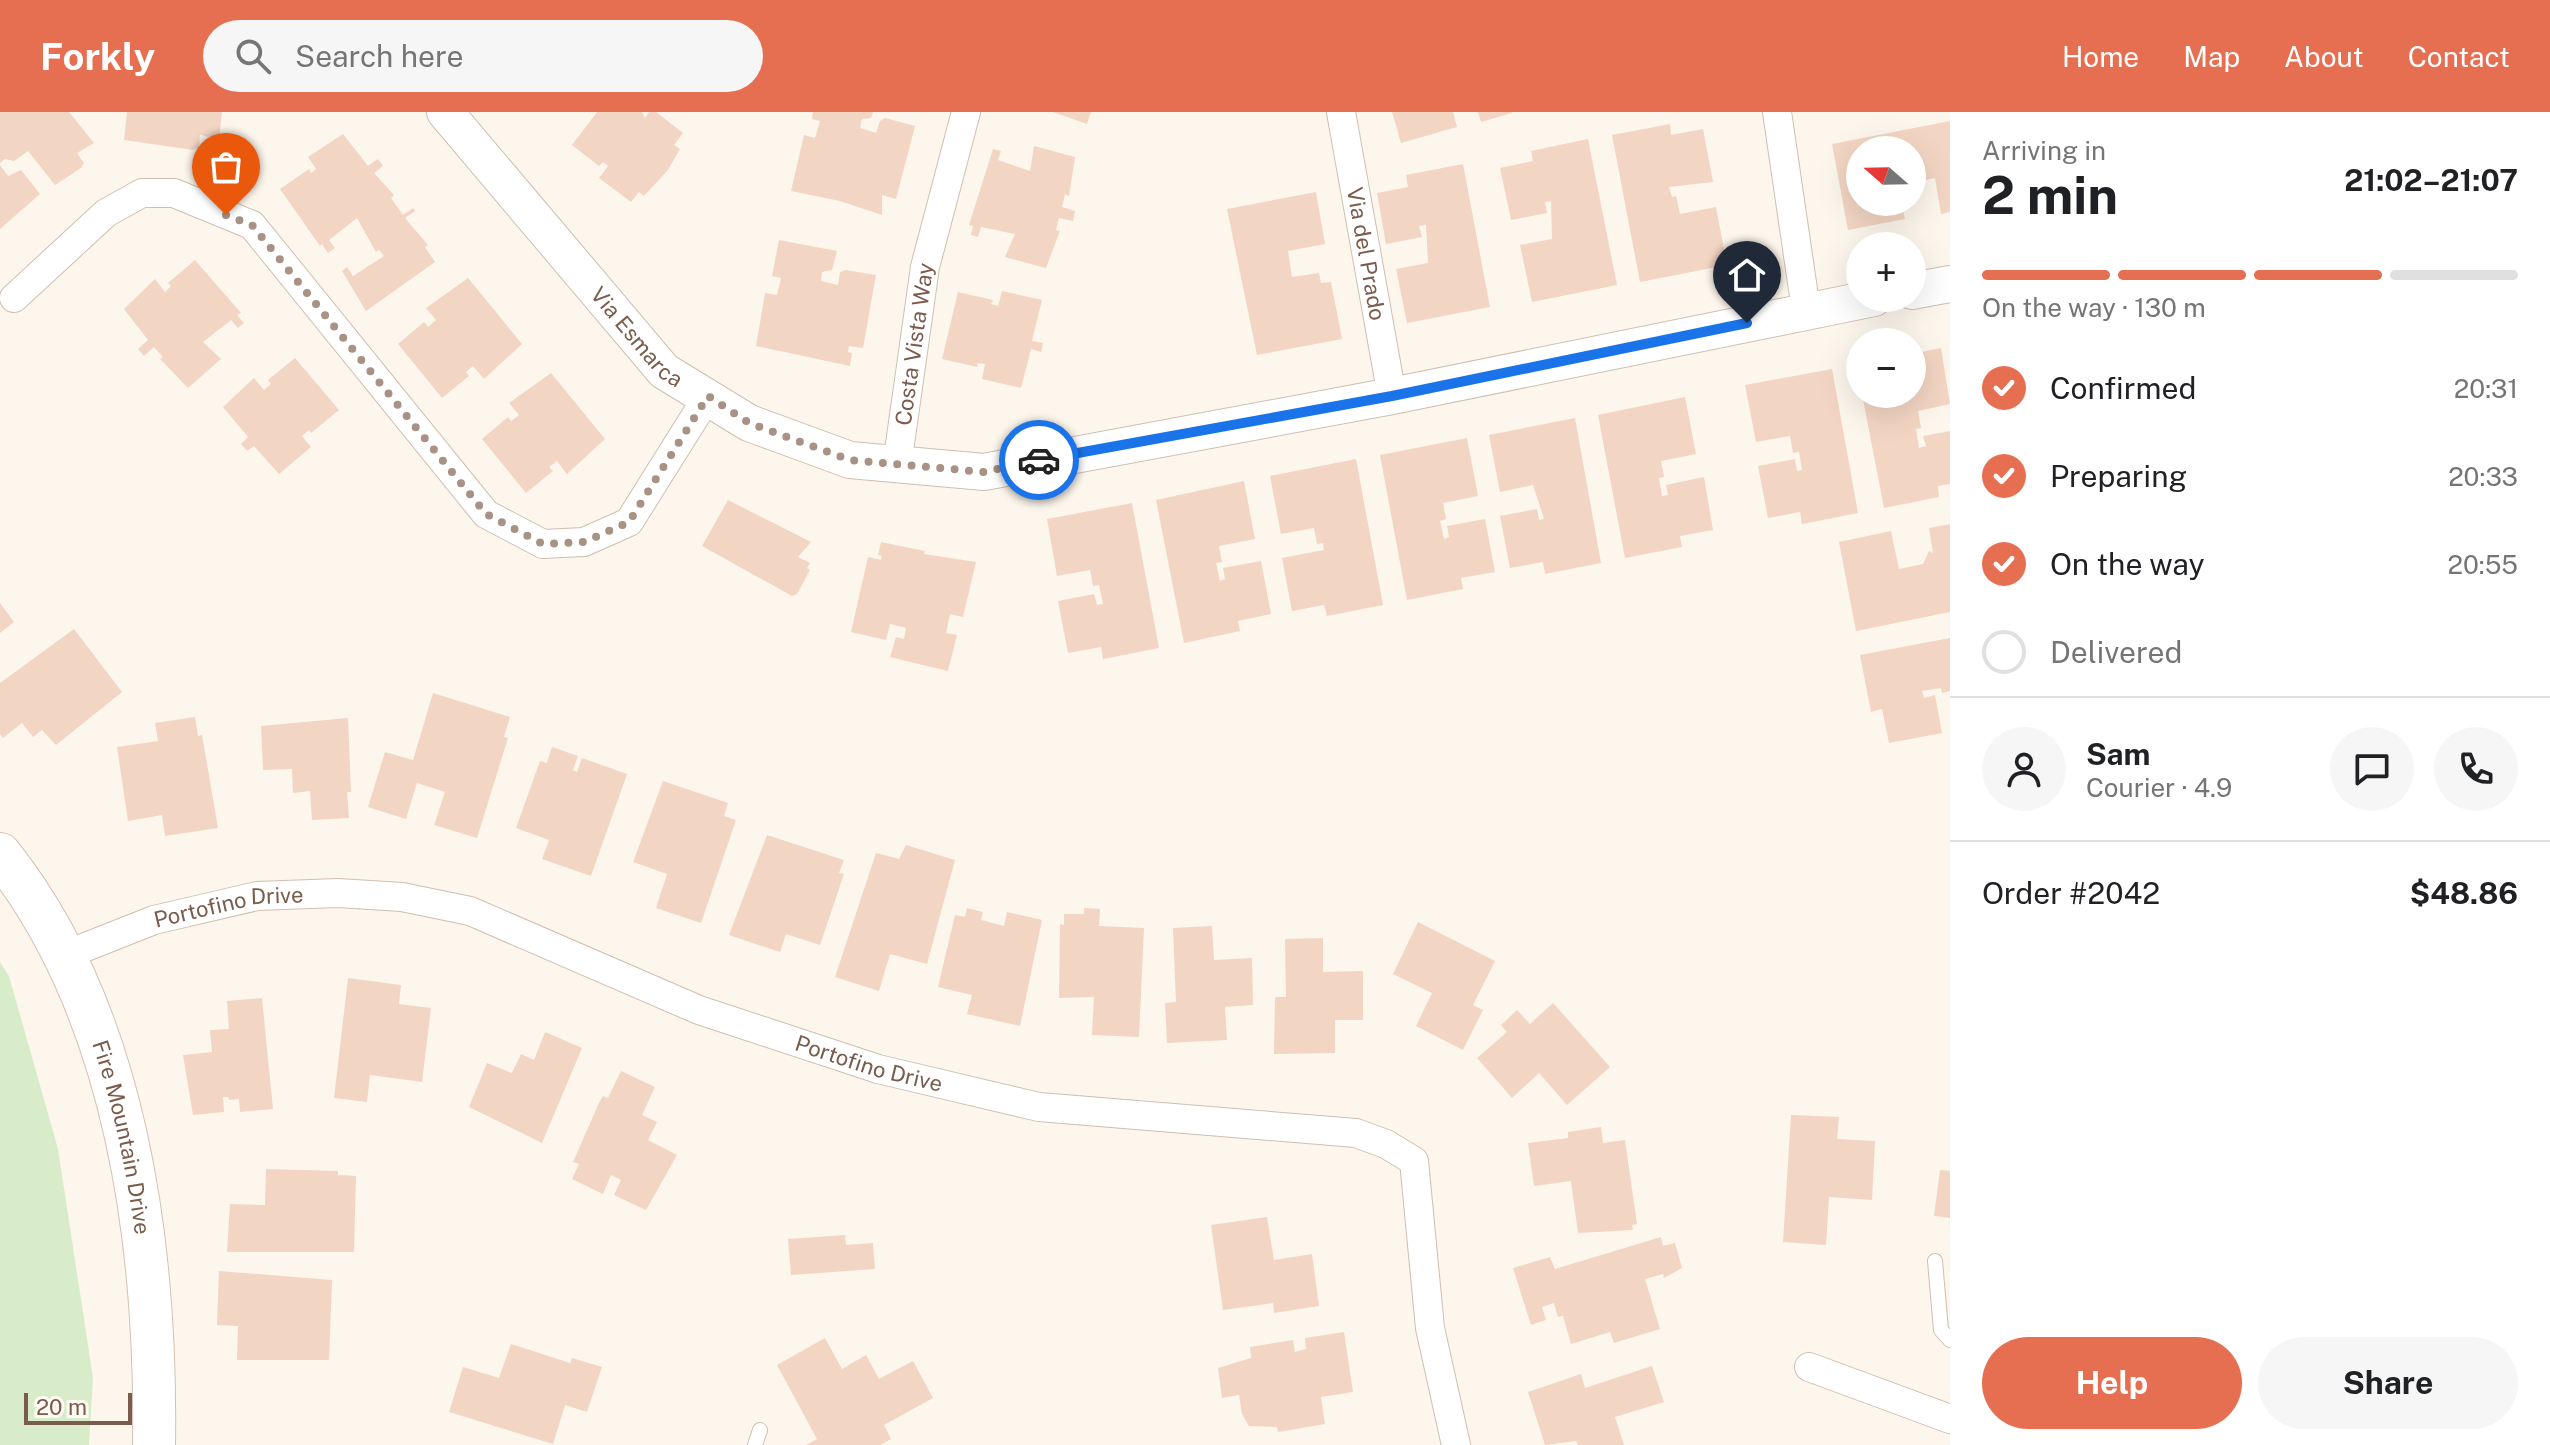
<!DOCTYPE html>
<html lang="en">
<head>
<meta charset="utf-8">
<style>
	body { margin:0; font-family:"Public Sans",sans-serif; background:#f6f6f6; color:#202124; height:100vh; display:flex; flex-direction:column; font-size:30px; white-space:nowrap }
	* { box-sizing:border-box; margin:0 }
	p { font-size:26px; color:#757577 }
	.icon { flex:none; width:44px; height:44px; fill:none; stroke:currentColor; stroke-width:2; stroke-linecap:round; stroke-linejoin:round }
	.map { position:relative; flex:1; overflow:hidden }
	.side { display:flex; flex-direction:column; background:#fff; width:600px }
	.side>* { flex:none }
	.needle { width:52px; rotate:290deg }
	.controls { position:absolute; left:1846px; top:24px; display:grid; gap:16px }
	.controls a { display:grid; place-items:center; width:80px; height:80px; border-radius:50%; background:#fff; box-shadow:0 8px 32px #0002; font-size:40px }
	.scale { position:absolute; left:24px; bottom:20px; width:108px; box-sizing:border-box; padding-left:8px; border:4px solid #7a5c4d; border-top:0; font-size:22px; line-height:28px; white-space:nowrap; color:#7a5c4d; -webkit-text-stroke:6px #fffaf3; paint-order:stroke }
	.pin { position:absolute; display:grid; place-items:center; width:68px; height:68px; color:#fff; margin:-82px -34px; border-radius:50% 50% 50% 0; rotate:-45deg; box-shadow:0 0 8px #0007 }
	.pin .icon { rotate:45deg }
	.courier { position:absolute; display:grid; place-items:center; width:80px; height:80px; margin:-40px; border:6px solid #1a73e8; border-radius:50%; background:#fff; color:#222; box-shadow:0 2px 10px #0007 }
	.summary em { font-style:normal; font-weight:700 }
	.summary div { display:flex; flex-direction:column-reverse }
	.summary { display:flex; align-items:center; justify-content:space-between; height:136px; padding:0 32px }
	h1 { font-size:52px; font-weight:700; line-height:60px }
	.bar { display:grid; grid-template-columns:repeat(4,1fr); gap:12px 8px; align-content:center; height:96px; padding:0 32px }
	.bar i { height:10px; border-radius:6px; background:#e0e0e0 }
	.bar .current { background:#e76f51 }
	.bar p { grid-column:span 4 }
	.line { display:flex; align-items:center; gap:20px; padding:0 32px; border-top:2px solid #e0e0e0 }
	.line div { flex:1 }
	.round { display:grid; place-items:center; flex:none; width:84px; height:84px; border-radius:42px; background:#f6f6f6 }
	ol { padding:0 32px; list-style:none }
	li { display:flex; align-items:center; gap:24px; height:88px }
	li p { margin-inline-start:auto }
	li .icon { padding:8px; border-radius:50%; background:#e76f51; color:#fff; stroke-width:4 }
	li:last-child { color:#757577 }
	li i { width:44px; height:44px; border:4px solid #e0e0e0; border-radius:50% }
	.primary-button { display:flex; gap:16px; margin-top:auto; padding:16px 32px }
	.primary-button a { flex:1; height:92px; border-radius:48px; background:#e76f51; color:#fff; font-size:32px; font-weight:700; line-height:92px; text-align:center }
	.primary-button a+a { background:#f6f6f6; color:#202124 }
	header { display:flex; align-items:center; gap:48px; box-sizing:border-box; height:112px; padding:0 40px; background:#e76f51; color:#fff }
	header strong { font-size:38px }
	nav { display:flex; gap:44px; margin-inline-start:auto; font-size:28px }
	.search { width:560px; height:72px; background:#f6f6f6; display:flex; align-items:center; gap:20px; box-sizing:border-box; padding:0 28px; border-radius:44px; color:#757577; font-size:30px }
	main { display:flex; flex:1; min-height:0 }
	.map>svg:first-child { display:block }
</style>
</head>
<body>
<header>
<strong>Forkly</strong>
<div class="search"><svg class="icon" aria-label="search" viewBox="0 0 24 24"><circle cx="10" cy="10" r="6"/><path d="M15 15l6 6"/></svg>Search here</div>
<nav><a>Home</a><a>Map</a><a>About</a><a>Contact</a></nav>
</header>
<main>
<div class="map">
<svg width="1950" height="1333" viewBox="0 0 1950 1333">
	<rect width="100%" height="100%" fill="#fdf6ec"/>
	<path fill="#d8ecc9" d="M0,850L9,864L58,1037L93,1266L89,1333H0Z"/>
	<path fill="#f3d5c3" d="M0,0H69L94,31L77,41L84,51L81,56L55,73L28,39L14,49L5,47L0,51Z
		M127,0H222L219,27L200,23L199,35L193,38L124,28Z
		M597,0H642L645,6L649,0H656L683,21L674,33L680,37L668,58L644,84L639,80L631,90L599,66L608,54L603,50L599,54L572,33Z
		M813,0H873L871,6L862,7L860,16L876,21L880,9L885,6L915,14L896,87L882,83V103L840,89L791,79L804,23L815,26L820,9L812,7Z
		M1053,0H1091L1087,12Z
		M1392,0H1453L1457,15L1401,31Z
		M1478,0H1512V1L1481,10Z
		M1950,9V100L1941,102L1935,66L1912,71V38H1860V90H1901L1905,107L1848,118L1832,32Z
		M1670,12L1671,23L1703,17L1713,70L1669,75L1672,85L1676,84L1680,102L1716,95L1727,153L1640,170L1612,23Z
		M343,22L368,54L378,47L383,54L374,61L394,83L391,86L403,103L413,96L415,99L405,106L428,133L425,135L435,150L366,199L342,159L347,155L353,164L384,144L379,138L376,140L357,106L329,128L335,136L328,141L322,132L320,134L280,77L309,57L311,61L316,57L308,45Z
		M1588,27L1617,173L1532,190L1520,133L1552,127L1551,89L1545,90L1547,101L1511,108L1500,56L1533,49L1531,39Z
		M1034,34L1075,45L1069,84L1065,82L1062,95L1075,99L1073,109L1059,106L1056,118L1060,119L1046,156L1005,145L1015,122L981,115L978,125L971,123L973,114L969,113L993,37L1001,39L998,48L1030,59Z
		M1463,52L1490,195L1407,211L1396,157L1428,151L1426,113L1419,114L1422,125L1386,132L1377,81L1408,75L1406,63Z
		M0,53L8,64L21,58L40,82L0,117Z
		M1316,80L1325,132L1288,139L1292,165L1319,161L1321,171L1331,170L1342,227L1257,243L1227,97Z
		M779,128L837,139L832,158L822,160L821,169L838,173L840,160L846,158L876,163L863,236L849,234L848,240L852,241L850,254L756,234L765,181L777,183L781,166L772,164Z
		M195,148L241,201L237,203L244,211L238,216L231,208L203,230L221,247L188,276L160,247L163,245L154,235L144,244L138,237L148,228L124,197L155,167L165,180L171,174L168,171Z
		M468,166L522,232L484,267L473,254L466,260L469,264L442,286L398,232L424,210L428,215L436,208L426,196Z
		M1002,179L1042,188L1032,229L1043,231L1041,240L1031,237L1021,276L982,267L985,252L978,251L977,255L942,247L958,180L993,188L991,192L998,194Z
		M1941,236L1950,292L1918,299L1921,316L1916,317L1919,336L1926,334L1923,324L1950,319V372L1938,374L1939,385L1884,396L1862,282H1912V242Z
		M295,246L339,298L311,321L309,318L302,324L311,335L279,362L254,334L247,339L241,332L248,325L223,295L254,266L264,278L271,272L268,268Z
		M1832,257L1858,401L1802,412L1800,400L1768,406L1758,354L1795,347L1797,359L1802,358L1799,340L1793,341L1790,324L1756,330L1745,273Z
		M551,261L605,327L567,362L557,349L549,355L553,359L526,381L482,327L508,305L511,309L519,303L509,291Z
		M1685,285L1696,342L1661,349L1664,365L1659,366L1662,384L1668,383L1666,373L1704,365L1713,418L1680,424L1682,435L1625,446L1598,303Z
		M1575,306L1601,451L1545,462L1543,450L1510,456L1500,404L1537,397L1539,408L1544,407L1533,373L1500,380L1489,323Z
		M1467,326L1478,384L1443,391L1446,407L1440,409L1444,427L1449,425L1447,414L1485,407L1495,460L1461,466L1463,477L1407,488L1380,343Z
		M1356,347L1383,493L1327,504L1324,493L1292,499L1282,446L1324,438L1323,431L1317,432L1314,416L1281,422L1270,364Z
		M1244,369L1255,427L1219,434L1222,450L1216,451L1220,469L1225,467L1223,456L1261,449L1271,502L1238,509L1240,519L1184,531L1156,388Z
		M728,388L811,430L798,445L810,451L807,456L810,458L797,482L792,484L702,434Z
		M1132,391L1159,536L1103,547L1101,535L1068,541L1058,489L1094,482L1097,493L1103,492L1099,473L1093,474L1090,458L1057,464L1047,407Z
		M1950,412V500L1856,519L1839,430L1891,419L1899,457L1923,452L1929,439L1933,441L1929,416Z
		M881,430L925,439L924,442L976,450L963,505L950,502L946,521L957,523L948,559L890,545L896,525L904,527L906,516L890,512L886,528L851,520L868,445L881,448L882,444L878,443Z
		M0,491L14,510L0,521Z
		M74,517L122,580L56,633L42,618L33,625L22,611L3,626L0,622V571Z
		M1950,526V579L1942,581L1941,576L1922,579L1924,586L1935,583L1942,621L1889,631L1882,597L1871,600L1860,543Z
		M433,581L510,605L504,625L508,626L477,726L434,713L445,680L417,671L406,707L368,695L385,640L413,648Z
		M195,605L198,624L202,623L218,716L165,724L162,703L128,709L117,635L158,629L155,611Z
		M348,606L351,680H347L349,706L312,708L310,679L293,681L292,657L263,658L261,614Z
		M552,635L578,644L573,658L577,660L582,646L627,662L591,764L542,747L549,728L516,716L540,649L547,651Z
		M663,669L728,691L724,704L736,708L701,811L656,796L667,762L633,750Z
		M767,723L844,748L839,761L844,762L820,833L786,822L780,840L729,823Z
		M906,733L955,748L927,852L890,842L879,879L835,865L876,741L899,747Z
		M967,796L983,800L981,808L1004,814L1007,800L1042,808L1020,914L967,902L972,883L938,875L955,803L965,805Z
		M1084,796L1100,797L1099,814L1144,816L1139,925L1092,923L1094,885L1059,886L1060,812L1064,813V802H1084Z
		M1418,810L1495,849L1473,893L1483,898L1463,938L1416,914L1432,881L1393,862Z
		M1212,814L1214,848L1252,846L1253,893L1225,895L1227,928L1167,931L1165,891L1176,890L1173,816Z
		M1323,826V860L1363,859V908H1335V941L1274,942L1275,885H1286L1285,827Z
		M348,866L401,873L399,892L431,896L422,970L370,963L367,990L334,986Z
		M262,886L273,997L240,1000L239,987L229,988L228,985H223L224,1000L193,1003L183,943L212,940L210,918L229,917L227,889Z
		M1553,891L1610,955L1567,993L1539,961L1512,986L1477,946L1507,920L1501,913L1517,898L1530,912Z
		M545,920L582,936L542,1031L469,995L487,951L512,961L521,942L534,948Z
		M621,959L655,975L642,1003L657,1010L648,1028L677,1043L646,1098L614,1083L621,1068L611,1063L603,1082L572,1067L579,1052L573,1050L598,993L603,984L608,986Z
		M1791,1003L1839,1005L1837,1027L1875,1029L1872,1088L1829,1085L1826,1133L1783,1130Z
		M1601,1015L1603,1031L1625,1028L1637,1112L1632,1113L1633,1118L1578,1121L1571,1069L1534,1074L1528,1031L1568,1026V1020Z
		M266,1057L338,1059V1063L356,1064L354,1140H227L230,1092L265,1093Z
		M1940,1058L1950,1059V1106L1934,1104Z
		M1267,1105L1274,1148L1312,1142L1319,1194L1274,1201L1273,1191L1223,1198L1211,1113Z
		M845,1123L846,1133L873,1131L875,1157L791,1163L788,1127Z
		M1661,1125L1663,1134L1675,1131L1682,1156L1664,1166L1663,1162L1645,1167L1660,1217L1614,1231L1610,1220L1571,1232L1563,1204L1558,1205L1554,1191L1542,1195L1546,1208L1531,1213L1513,1156L1550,1145L1555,1157Z
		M219,1159L332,1168L329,1248H237L238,1214L217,1213Z
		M1344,1220L1353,1280L1321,1285L1325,1312L1278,1320L1277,1315L1249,1314L1242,1302L1239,1283L1222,1286L1218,1256L1251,1246L1250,1235L1293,1228L1295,1240L1306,1237L1305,1226Z
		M825,1226L842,1257L866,1243L879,1267L913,1249L933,1286L884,1313L891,1327L880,1333H806L817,1327L777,1253Z
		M511,1232L570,1251L572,1246L602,1255L587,1300L565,1293L553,1332L449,1300L463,1255L499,1266Z
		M1652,1254L1664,1290L1615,1305L1624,1333H1578L1576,1329L1545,1333L1528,1280L1581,1262L1585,1276Z"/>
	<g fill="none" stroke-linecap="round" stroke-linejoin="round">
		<defs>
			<path id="service" d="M1935,1149L1941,1218L1950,1228
				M755,1333L760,1318"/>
			<g id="minor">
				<path id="s1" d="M1341,0L1392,284"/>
				<path d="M1777,0L1806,198"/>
				<path d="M14,186L106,101L142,81H174L252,113L486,402L543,432L584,430L629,410L708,284"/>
				<path id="s2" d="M897,353L925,155L966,0"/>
				<path id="s3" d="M63,844L154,808L257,784L338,781L402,785L470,799L699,898L878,957L1039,995L1356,1021L1386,1032L1414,1049L1430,1216L1456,1333"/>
				<path d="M1809,1255L1950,1307"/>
			</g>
			<g id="tertiary">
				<path id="s4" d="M445,0L664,259L749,311L850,348L984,360L1392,284L1874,186"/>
				<path d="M1912,179L1950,172"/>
			</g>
			<g id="secondary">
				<path id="s5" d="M0,742C127,901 157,1135 154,1333"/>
			</g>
		</defs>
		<use href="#service" stroke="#d1beb0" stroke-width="16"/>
		<use href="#minor" stroke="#d1beb0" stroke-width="30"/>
		<use href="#tertiary" stroke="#d1beb0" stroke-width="38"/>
		<use href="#secondary" stroke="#d6c0b0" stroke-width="44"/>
		<use href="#service" stroke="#fff" stroke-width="14"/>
		<use href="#minor" stroke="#fff" stroke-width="28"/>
		<use href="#tertiary" stroke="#fff" stroke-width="36"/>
		<use href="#secondary" stroke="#fff" stroke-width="42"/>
	</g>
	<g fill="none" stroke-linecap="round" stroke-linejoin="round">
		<path stroke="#a89285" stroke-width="8" stroke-dasharray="0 14.4" d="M226,103L252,113L486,402L543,432L584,430L629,410L708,284L749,311L850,348L984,360L1039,348"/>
		<path stroke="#1a73e8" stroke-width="10" d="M1039,348L1392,284L1747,211"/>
	</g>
	<g text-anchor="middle" stroke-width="7" stroke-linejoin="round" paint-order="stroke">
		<g font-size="22" fill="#7a5c4d" stroke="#fffaf3">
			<text dy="8" stroke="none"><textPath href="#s1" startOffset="144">Via del Prado</textPath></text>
			<text dy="8" stroke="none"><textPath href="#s4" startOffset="296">Via Esmarca</textPath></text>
			<text dy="8" stroke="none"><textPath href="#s2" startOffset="122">Costa Vista Way</textPath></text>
			<text dy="8" stroke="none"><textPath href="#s3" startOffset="174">Portofino Drive</textPath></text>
			<text dy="8" stroke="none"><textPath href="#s3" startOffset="846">Portofino Drive</textPath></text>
			<text dy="8" stroke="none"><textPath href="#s5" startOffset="312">Fire Mountain Drive</textPath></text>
		</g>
	</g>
</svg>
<div class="controls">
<a><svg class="needle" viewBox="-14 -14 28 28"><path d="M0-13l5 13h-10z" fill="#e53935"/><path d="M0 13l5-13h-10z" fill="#757577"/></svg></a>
<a>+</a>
<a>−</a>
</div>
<div class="scale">20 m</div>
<div class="pin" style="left:226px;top:103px;background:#ea580c"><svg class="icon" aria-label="bag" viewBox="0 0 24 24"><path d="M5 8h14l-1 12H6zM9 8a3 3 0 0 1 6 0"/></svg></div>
<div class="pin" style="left:1747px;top:211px;background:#1f2937"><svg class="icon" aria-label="home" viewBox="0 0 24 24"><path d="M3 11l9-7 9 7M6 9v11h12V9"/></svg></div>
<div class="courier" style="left:1039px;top:348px"><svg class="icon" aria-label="car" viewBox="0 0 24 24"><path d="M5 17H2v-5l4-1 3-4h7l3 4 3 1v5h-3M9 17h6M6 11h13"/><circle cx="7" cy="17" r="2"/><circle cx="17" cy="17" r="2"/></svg></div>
</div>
<section class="side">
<div class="summary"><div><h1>2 min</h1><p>Arriving in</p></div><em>21:02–21:07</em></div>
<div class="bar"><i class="current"></i><i class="current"></i><i class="current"></i><i></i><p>On the way · 130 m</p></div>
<ol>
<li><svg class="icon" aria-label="check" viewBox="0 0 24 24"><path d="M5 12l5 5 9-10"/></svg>Confirmed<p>20:31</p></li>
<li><svg class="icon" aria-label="check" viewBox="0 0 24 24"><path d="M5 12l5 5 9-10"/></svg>Preparing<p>20:33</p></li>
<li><svg class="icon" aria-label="check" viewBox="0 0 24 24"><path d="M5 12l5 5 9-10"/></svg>On the way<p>20:55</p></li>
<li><i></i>Delivered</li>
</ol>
<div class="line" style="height:144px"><a class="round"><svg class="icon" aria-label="person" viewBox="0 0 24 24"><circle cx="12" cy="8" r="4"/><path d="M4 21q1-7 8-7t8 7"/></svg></a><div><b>Sam</b><p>Courier · 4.9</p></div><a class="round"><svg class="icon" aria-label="chat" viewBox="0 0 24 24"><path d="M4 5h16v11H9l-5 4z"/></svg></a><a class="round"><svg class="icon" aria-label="phone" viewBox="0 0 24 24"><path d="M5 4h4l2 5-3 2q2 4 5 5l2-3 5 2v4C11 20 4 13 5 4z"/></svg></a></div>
<div class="line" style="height:104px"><div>Order #2042</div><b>$48.86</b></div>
<div class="primary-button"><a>Help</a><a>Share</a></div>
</section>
</main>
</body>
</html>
